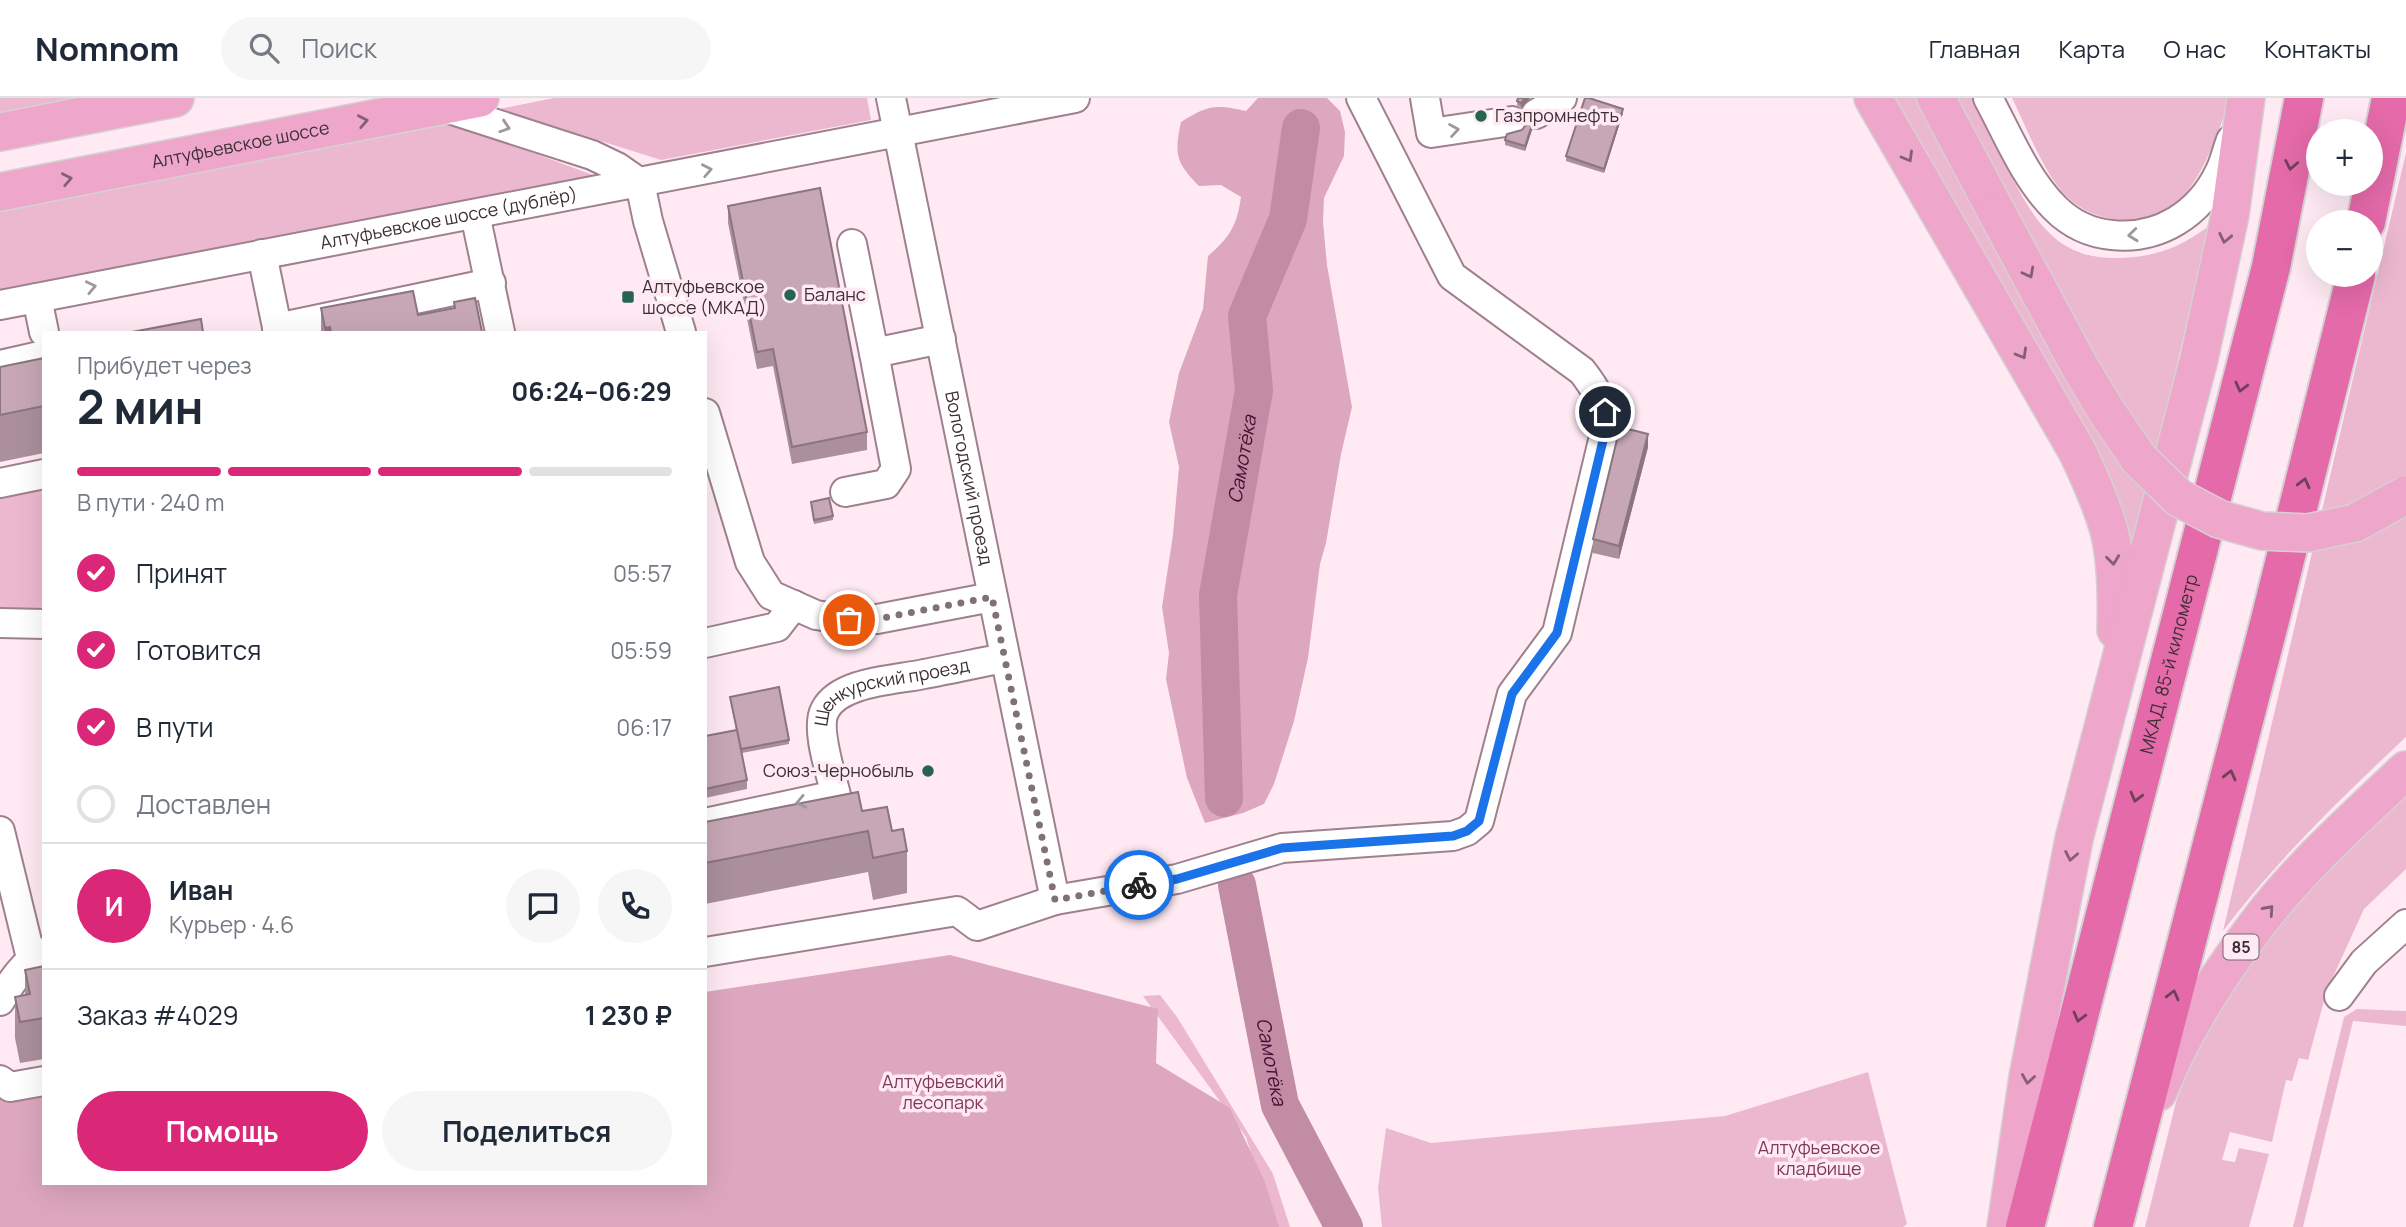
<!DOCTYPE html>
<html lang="ru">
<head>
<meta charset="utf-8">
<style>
	body { margin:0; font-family:Manrope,sans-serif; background:#f6f6f7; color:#1f2937; height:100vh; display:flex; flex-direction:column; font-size:26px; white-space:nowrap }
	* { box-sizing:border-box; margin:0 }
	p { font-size:23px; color:#747a83 }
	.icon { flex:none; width:38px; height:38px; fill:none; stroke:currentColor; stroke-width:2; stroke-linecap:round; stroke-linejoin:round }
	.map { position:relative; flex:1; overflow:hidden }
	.panel { position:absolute; left:42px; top:233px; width:665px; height:854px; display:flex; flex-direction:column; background:#fff; border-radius:0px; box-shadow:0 7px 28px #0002 }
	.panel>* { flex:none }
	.fabs { position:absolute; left:2306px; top:21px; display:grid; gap:14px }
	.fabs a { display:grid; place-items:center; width:77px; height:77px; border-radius:50%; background:#fff; box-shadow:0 7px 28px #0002; font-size:35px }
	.pin { position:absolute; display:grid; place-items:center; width:60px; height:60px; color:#fff; margin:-30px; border:4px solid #fff; border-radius:50%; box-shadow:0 2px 7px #0007 }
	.courier { position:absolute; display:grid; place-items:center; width:70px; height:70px; margin:-35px; border:5px solid #1a73e8; border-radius:50%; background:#fff; color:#222; box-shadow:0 2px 9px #0007 }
	.overview em { font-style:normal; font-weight:700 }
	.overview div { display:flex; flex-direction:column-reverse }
	.overview { display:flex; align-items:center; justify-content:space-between; height:119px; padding:0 35px }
	h1 { font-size:46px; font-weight:700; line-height:52px }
	.bar { display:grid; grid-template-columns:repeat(4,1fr); gap:10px 7px; align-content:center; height:84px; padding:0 35px }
	.bar i { height:9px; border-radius:5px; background:#e0e1e3 }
	.bar .current { background:#db2777 }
	.bar p { grid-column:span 4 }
	.line { display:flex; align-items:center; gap:18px; padding:0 35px; border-top:2px solid #e0e1e3 }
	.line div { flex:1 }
	.round { display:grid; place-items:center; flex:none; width:74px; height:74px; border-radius:37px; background:#f6f6f7 }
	ol { padding:0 35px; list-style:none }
	li { display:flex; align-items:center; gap:21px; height:77px }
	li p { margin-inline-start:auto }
	li .icon { padding:7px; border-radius:50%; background:#db2777; color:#fff; stroke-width:4 }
	li:last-child { color:#747a83 }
	li i { width:38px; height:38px; border:4px solid #e0e1e3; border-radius:50% }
	.cta { display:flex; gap:14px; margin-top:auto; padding:14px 35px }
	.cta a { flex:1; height:80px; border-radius:42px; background:#db2777; color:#fff; font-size:28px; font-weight:700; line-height:80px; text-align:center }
	.cta a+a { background:#f6f6f7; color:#1f2937 }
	header { display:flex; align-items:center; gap:42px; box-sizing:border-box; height:98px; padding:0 35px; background:#fff; border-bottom:2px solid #e0e1e3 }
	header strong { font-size:33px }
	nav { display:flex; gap:38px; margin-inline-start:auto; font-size:24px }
	.search { width:490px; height:63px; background:#f6f6f7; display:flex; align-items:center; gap:18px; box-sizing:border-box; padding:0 24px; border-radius:38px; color:#747a83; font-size:26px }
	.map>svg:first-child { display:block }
</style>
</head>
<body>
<header>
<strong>Nomnom</strong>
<div class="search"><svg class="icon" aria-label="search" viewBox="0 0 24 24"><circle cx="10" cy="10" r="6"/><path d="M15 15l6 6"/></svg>Поиск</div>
<nav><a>Главная</a><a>Карта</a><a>О нас</a><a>Контакты</a></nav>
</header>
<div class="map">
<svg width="2406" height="1129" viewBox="0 0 2406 1129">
	<rect width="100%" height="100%" fill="#ffeaf3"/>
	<path fill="#ecb8d0" d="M0,0H74L0,15Z
		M554,0H867L871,22L661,62L499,11Z
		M1895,0H1972C1983,23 1995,45 2006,68C2032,118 2054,162 2119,160C2156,159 2179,150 2209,128L2130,470L1931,63Z
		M2012,0H2230C2218,37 2199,92 2166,115C2156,121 2136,121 2124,122C2103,122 2081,113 2066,98C2043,74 2027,30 2012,0Z
		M444,22L593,77L0,193V108Z
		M2406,55V639C2341,700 2277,762 2223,833Z
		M40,387L44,405V512L0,514V395Z
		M2406,693V771L2364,811L2327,892L2308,962L2299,960L2292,983L2286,982L2272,1044L2230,1034L2222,1062L2235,1064L2239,1050L2269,1056L2249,1129H2145L2176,1004L2202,934L2281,820Z
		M1160,897L1177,919L1273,1076L1290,1129H1274L1246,1039L1143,898Z
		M2357,911L2406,913V928L2353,923L2303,1129H2293L2344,919Z
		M1868,974L1907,1126L1903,1129H1382L1378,1090L1386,1030L1431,1045L1725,1018Z"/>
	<path fill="#dda7bf" d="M1258,0H1327L1340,13L1345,34L1344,58L1324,100L1323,124L1327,167L1352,309L1341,356L1326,445L1320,466L1308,560L1294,623L1274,686L1264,706L1243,715L1205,725L1187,680L1166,581L1169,555L1162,509L1173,437L1179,369L1169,324L1179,275L1203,211L1208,158C1229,140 1237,128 1241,99L1221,87L1199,88C1176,64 1174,57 1181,24C1208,7 1215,6 1246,13Z
		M950,857L1158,911L1156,965L1230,1010L1265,1084L1279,1129H0V997L44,991V1085H705V894Z"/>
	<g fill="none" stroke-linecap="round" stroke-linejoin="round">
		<g stroke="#c18ca4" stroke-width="38">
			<path id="s1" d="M1224,700L1218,497L1254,292L1247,218L1288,121L1301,30"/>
			<path id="s2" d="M1237,787L1280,1007L1344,1129"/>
		</g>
		<defs>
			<g id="minor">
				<path id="s3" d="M891,0L1055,802"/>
				<path d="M1425,0L1431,35L1512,23"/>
				<path d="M1988,0C2008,37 2025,80 2055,110C2071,126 2090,135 2112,137C2159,142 2200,116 2220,73C2225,63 2227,52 2231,42"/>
				<path d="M440,8L592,57L617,69L640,85L648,123L681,234"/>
				<path d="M1536,16L1562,0"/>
				<path d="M475,116L500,234"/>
				<path d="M852,146L874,255L941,241"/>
				<path d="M262,156L278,234"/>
				<path d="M37,200L44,234"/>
				<path id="s4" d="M0,207L1075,0"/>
				<path d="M277,230L491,185"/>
				<path d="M0,267L44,257"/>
				<path d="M705,315L750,464L771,497L816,517L849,522L877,521L992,499"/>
				<path d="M0,385L44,376"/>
				<path d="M845,394L886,386L896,371L874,255"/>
				<path d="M0,525L44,526"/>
				<path d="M705,545L777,529L794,507"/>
				<path id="s5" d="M705,725L836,697C831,676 815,630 825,612C840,583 897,582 924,576C951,571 978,565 1004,560"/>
				<path d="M0,733L31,860"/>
				<path d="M705,854L957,813L977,828L1055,802L1177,781L1282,750L1453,738L1467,733L1479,723L1512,596L1557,535L1606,330C1605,306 1596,291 1582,273L1452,178L1361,0"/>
				<path d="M2339,898L2364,864L2406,826"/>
				<path d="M0,903C12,883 23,865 44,854"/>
				<path d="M0,982L10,989L44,983"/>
			</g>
			<g id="major">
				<path d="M1873,0L2077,353C2089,378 2100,402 2108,429C2117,461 2117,499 2116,532"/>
				<path d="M1936,0L1997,115"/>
				<path d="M0,34L175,0"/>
				<path id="s6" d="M0,94L480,0"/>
				<path d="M2158,994C2182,934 2218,877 2258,825C2300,769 2356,720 2406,672"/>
				<path d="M2006,1129L2028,979L2074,741L2199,261L2230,117L2246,0"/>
			</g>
			<g id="highway">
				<path d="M2366,124L2391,0"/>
				<path id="s7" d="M2025,1129L2271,169L2304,0"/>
				<path d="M2113,1129L2270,522L2356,177"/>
			</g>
		</defs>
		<use href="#minor" stroke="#9f818e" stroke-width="32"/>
		<use href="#major" stroke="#d4d1d3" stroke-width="40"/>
		<use href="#highway" stroke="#d4d1d3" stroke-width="42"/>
		<use href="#minor" stroke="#fff" stroke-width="28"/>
		<use href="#major" stroke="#efa6cb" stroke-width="37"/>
		<use href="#highway" stroke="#e46aa9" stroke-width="38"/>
		<defs>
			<path id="major-bridge" d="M1997,115L2080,269L2107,314L2139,361L2179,400L2219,421L2262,433L2308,435L2355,425L2406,397"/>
		</defs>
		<use href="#major-bridge" stroke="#d4d1d3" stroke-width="40" stroke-linecap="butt"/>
		<use href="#major-bridge" stroke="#efa6cb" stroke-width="37"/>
	</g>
	<path fill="#ab909c" d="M1518,0H1530L1521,10L1517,7Z
		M1623,15L1604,75L1566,63V58Z
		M1532,32L1525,53L1505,47V42Z
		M728,108L867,334V352L792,366L773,268L757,271L728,125Z
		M454,204L482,234H321V210L418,217L454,210Z
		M44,260V355L0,364V269Z
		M1648,349L1619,461L1593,455V441Z
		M811,404L833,418V422L814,426Z
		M730,599L789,642V646L742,655L747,682V691L705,700V638L736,632Z
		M862,713L892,733L907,753V795L873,802L868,774L705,806V724Z
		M44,868V961L20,965L15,940V899L25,897V872Z"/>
	<path fill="#8b757f" d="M1525,0H1530L1521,10V5Z
		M1623,11V15L1604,75V71Z
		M1532,27V32L1525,53V48Z
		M330,229V234H325V230Z
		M1648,336V349L1619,461V448Z"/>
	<path fill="#c7a7b5" stroke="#8b757f" stroke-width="2" d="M1518,0H1525L1521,5L1517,3Z
		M1585,0H1589L1623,11L1604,71L1566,58Z
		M1527,25L1532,27L1525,48L1505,42L1507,36L1522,32Z
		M820,90L867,334L792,349L773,251L757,254L728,108Z
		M413,193L418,217L455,210L454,204L475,200L482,234H331L330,229L325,230L321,210Z
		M201,221L203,234H132Z
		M44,260V308L0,317V269Z
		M1620,329L1648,336L1619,448L1593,441Z
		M829,400L833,418L814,422L811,404Z
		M779,589L789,642L741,651L730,599Z
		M737,632L747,682L705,691V638Z
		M858,694L862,713L887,709L892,733L903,731L907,753L873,760L868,733L705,765V724Z
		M44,868V920L20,924L15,899L30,896L25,872Z"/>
	<defs><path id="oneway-chevron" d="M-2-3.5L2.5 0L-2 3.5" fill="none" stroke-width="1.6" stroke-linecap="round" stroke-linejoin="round" transform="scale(1.75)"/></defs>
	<g stroke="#845f71">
		<use href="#oneway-chevron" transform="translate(363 23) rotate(-11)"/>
		<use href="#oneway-chevron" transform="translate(1908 59) rotate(60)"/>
		<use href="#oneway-chevron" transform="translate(67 81) rotate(-11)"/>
		<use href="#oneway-chevron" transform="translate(2225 140) rotate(102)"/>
		<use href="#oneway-chevron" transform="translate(2029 175) rotate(62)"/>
		<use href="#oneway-chevron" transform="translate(2022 256) rotate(60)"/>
		<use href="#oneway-chevron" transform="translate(2113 462) rotate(83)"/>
		<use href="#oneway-chevron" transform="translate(2071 758) rotate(101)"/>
		<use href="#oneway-chevron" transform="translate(2269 812) rotate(-48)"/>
		<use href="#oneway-chevron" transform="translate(2028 981) rotate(99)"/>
	</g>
	<g stroke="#9e989a">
		<use href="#oneway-chevron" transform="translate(505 29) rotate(18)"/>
		<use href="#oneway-chevron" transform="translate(1454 32) rotate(-9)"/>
		<use href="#oneway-chevron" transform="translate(707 72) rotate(-11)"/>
		<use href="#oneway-chevron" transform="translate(2133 137) rotate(174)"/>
		<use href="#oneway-chevron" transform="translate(91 189) rotate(-12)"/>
		<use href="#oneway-chevron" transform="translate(801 704) rotate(168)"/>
	</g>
	<g stroke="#6e4158">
		<use href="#oneway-chevron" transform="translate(2291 67) rotate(101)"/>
		<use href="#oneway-chevron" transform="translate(2241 289) rotate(104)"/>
		<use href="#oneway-chevron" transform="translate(2304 385) rotate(-76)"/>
		<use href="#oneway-chevron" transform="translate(2230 677) rotate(-76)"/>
		<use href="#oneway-chevron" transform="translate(2136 699) rotate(105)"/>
		<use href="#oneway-chevron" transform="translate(2173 897) rotate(-76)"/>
		<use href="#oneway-chevron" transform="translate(2079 919) rotate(105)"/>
	</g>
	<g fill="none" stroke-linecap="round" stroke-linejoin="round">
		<path stroke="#807178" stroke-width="7" stroke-dasharray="0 12.6" d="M849,522L877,521L992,499L1055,802L1139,787"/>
		<path stroke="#1a73e8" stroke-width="9" d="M1139,787L1177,781L1282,750L1453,738L1467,733L1479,723L1512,596L1557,535L1606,330L1605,314"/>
	</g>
	<g fill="#256451" stroke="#ffeaf3" stroke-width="2.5">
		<circle cx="1481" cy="18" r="7"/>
		<circle cx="790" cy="197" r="7"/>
		<rect x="621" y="192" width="14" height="14" rx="3.5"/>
		<circle cx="928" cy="673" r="7"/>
	</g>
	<g text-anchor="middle" stroke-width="7" stroke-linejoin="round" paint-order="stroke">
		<rect fill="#ffeaf3" stroke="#76686e" stroke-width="2" x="2223.5" y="836.5" width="35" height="25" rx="5"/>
		<g font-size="16" font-weight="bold" fill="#3c3035">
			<text x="2241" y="855">85</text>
		</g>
		<g font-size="18" fill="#3c3035" stroke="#ffeaf3" text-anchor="start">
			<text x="1495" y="24">Газпромнефть</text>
			<text x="642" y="195">Алтуфьевское<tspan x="642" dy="21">шоссе (МКАД)</tspan></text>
			<text x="804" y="203">Баланс</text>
			<text x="914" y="679" text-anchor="end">Союз-Чернобыль</text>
		</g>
		<g font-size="18" fill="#3c3035" stroke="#ffeaf3">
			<text dy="6" stroke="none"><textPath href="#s6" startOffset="245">Алтуфьевское шоссе</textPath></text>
			<text dy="6" stroke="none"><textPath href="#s4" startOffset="457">Алтуфьевское шоссе (дублёр)</textPath></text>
			<text dy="6" stroke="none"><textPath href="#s3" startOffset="388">Вологодский проезд</textPath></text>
			<text dy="6" stroke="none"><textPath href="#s7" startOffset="581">МКАД, 85-й километр</textPath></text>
			<text dy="6" stroke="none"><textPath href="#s5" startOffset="290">Шенкурский проезд</textPath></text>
		</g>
		<g font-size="18" fill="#7c395b" stroke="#ffeaf3">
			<text x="943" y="990">Алтуфьевский<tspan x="943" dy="21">лесопарк</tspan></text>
			<text x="1819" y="1056">Алтуфьевское<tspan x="1819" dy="21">кладбище</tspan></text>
		</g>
		<g font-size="19" font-style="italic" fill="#4c0c31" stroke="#ffeaf3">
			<text dy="7" stroke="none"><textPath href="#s1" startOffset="341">Самотёка</textPath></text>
			<text dy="7" stroke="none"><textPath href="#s2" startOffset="180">Самотёка</textPath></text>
		</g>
	</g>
</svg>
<div class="fabs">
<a>+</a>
<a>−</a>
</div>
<div class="pin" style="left:849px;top:522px;background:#ea580c"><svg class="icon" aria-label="bag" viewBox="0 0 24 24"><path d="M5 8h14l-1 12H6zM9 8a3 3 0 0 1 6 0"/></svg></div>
<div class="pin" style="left:1605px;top:314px;background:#1f2937"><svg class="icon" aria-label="home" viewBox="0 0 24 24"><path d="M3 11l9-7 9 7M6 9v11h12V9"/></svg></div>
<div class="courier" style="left:1139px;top:787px"><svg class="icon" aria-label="bike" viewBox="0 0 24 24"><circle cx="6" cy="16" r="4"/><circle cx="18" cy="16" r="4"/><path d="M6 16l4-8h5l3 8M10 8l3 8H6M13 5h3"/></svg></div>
<section class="panel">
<div class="overview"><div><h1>2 мин</h1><p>Прибудет через</p></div><em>06:24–06:29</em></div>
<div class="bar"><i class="current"></i><i class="current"></i><i class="current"></i><i></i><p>В пути · 240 m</p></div>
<ol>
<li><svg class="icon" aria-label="check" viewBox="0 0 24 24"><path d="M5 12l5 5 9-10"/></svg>Принят<p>05:57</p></li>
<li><svg class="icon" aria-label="check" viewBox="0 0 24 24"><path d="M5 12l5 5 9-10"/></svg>Готовится<p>05:59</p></li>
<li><svg class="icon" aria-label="check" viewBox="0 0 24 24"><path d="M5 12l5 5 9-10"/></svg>В пути<p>06:17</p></li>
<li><i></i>Доставлен</li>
</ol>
<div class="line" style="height:126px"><b class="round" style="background:#db2777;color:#fff">И</b><div><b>Иван</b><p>Курьер · 4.6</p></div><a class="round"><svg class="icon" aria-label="chat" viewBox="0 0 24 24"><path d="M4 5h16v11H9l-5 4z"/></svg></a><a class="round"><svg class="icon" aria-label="phone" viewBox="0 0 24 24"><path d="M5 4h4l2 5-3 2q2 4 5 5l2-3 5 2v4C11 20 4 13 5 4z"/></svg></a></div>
<div class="line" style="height:91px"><div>Заказ #4029</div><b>1 230 ₽</b></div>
<div class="cta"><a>Помощь</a><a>Поделиться</a></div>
</section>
</div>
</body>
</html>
